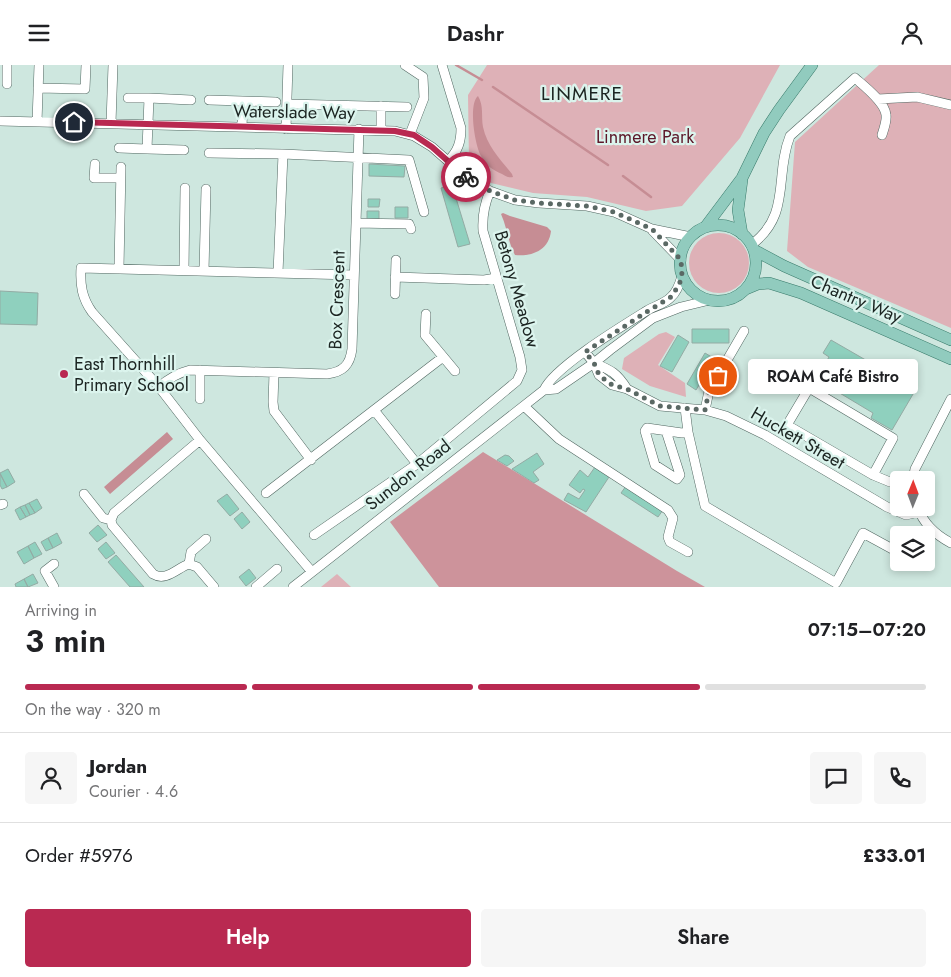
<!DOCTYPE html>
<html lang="en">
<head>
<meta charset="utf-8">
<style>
	body { margin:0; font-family:Jost,sans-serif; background:#f6f6f6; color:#202124; height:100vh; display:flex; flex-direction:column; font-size:19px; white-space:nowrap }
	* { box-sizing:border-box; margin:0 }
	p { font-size:16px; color:#757577 }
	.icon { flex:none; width:28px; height:28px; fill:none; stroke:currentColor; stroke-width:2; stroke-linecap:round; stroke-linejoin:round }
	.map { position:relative; height:522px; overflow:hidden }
	.drawer { display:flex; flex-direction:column; background:#fff; flex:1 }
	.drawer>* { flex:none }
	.needle { width:32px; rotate:1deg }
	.buttons { position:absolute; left:890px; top:406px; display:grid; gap:10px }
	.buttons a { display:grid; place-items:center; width:45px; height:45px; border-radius:5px; background:#fff; box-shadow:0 2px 8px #0003; font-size:25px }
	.pin { position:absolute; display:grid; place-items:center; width:42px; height:42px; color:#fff; margin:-21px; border:2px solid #fff; border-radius:50%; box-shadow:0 1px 5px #0007 }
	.courier { position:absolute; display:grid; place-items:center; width:50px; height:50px; margin:-25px; border:4px solid #b92951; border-radius:50%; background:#fff; color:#222; box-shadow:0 1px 6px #0007 }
	.bubble { position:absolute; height:35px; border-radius:5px; background:#fff; box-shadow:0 2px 8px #0003; font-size:16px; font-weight:600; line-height:35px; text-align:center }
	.overview em { font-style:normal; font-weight:600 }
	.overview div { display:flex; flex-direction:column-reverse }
	.overview { display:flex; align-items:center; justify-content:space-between; height:85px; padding:0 25px }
	h1 { font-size:32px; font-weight:600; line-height:38px }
	.bar { display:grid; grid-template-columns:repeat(4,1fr); gap:8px 5px; align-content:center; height:60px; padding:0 25px }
	.bar i { height:6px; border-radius:4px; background:#e0e0e0 }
	.bar .selected { background:#b92951 }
	.bar p { grid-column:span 4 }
	.line { display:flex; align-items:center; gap:12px; padding:0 25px; border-top:1px solid #e0e0e0 }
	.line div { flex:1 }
	.round { display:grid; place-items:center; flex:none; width:52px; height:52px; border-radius:5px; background:#f6f6f6 }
	.cta { display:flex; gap:10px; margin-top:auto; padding:10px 25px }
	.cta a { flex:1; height:58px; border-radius:5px; background:#b92951; color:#fff; font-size:20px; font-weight:600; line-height:58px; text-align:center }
	.cta a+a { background:#f6f6f6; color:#202124 }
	header { display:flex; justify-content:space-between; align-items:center; height:65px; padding:0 25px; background:#fff; font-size:22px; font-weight:600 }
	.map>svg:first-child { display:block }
</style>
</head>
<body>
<header><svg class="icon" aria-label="menu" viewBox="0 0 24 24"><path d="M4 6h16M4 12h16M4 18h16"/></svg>Dashr<svg class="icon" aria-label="person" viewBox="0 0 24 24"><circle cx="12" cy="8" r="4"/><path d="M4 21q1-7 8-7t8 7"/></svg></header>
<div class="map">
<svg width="951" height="522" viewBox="0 0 951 522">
	<rect width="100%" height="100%" fill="#cee7df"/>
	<path fill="#deb1b7" d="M487,0H780L740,73L682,141L646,146L587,132L533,128L491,118L469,98L468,30Z
		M879,0H951V263L808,202L787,186L795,77Z
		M689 198a30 30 0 1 1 60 0a30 30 0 1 1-60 0Z
		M666,267L675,272L658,300L685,318L686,332L650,321L622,304L624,293L659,269Z
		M337,509L351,522H321Z"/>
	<path fill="#cd939b" d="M483,387L677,506L705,522H439L390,457Z"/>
	<path fill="#c68d94" d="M478,31C484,41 481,51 483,62C487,81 500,94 512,109L513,112C508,113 506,111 502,109C493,105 485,100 481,91C475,81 468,39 478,31Z
		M503,148L510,151L547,162L551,166C549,185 532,192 515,190C508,177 507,162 501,149Z
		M167,367L173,374L110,429L104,422Z"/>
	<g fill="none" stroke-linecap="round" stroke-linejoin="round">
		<path stroke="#c68d94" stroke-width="2.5" d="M456,0L482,15
			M493,22L608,100
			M623,111L651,132"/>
	</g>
	<path fill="#8fd0be" stroke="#93aba4" d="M369,99L405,101L404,112L369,111Z
		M452,120L470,179L458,182L441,123Z
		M368,134H380L379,142H368Z
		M395,142H408V153H395Z
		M367,146H379V154H367Z
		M0,226L38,228L37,260L0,259Z
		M692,264H729V278H692Z
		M678,270L689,277L672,307L660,301Z
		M831,275L916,324L892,365L871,353L873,348L838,327L841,321L819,309L829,292L823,288Z
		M705,288L715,294L696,325L687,319Z
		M537,388L544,399L533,407L539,415L534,418L512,404Z
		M505,390L509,391L514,396L507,401L497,395Z
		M595,402L609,412L586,447L564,435L568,428L579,434L585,425L583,424L580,428L569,420L580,405L588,412Z
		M8,404L15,417L7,422L0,408Z
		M0,409L7,422L2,424L0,420Z
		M626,421L663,445L658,452L621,428Z
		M227,429L239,444L230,451L217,436Z
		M37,434L42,443L35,448L29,438Z
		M29,438L35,448L30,450L25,440Z
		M25,440L30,450L26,452L20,442Z
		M20,442L26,452L20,455L15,445Z
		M242,447L250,457L242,464L234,454Z
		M98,460L107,470L97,477L89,468Z
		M57,468L62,478L53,483L48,473Z
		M48,473L53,483L46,486L41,477Z
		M35,477L42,489L34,493L28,481Z
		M106,477L115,488L106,494L98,484Z
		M28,481L34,493L24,499L17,487Z
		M116,490L144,522H130L108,497Z
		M249,504L256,513L246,521L239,512Z
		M33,509L38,518L28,522L24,514Z
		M24,514L28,522H16L15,519Z"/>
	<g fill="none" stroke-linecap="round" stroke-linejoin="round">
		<defs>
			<path id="minor" d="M405,0L423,12L424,33L410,69
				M442,0L461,63C461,77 458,86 448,96
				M7,19V0
				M38,23L85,24L86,0
				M128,33H149
				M878,34L917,32L951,40
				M209,35L243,36
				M287,39L407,42
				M381,41V65
				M0,56L395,66L414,71L432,82L466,112L490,126L515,135L539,138L587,141L614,147L652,164L691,172
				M37,57L39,0
				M111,58L113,0
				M242,62L243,36L276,37
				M286,64L288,0
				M119,83L147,84
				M184,85L147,84L149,33L191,35
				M209,88L283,89
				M95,99L94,113H120
				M356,158L409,159L411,164
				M652,165L681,195
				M751,180C792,150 774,111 790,71L855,13C864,21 885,37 886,50C887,56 884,63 882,70
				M119,203L121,102
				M184,205L185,123
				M204,206L206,124
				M278,208L283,89L409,95L424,147
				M395,212L484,215L496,213
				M395,229L396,195
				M426,249L425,270L455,306
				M585,287L594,298L599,310L612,320L627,324L660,341L705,345L726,351L765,370L887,442L906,450L919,447
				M594,298C611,305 617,308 627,324
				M274,308L273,337L274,346L311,395
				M159,322C169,313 178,308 190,305L327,309C343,307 350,300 352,284L359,64
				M544,325L556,324L594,298L610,285L653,253L681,242L710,235
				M200,334V305
				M524,341L559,374L668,445L673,453L668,472L670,477L688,487
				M374,345L417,399
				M705,345L709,326L744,266
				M666,366L680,410L677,414L655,400L645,366L647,363L682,368L688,367L685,343
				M688,367L705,441L836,518L863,468L896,486
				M200,375L114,448L111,455L112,460L153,509C166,517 177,503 189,499L197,502L214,522
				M873,410L893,373L809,323L787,360L873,410L890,417H899
				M913,415L915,404L951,334
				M266,428L443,292
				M84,429L103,453L111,455
				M0,440L3,439
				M918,443C924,460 936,470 951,478
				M314,470L417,399L517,316L522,305L520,292L483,166C482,151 484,140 490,126
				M54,499L45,506L54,522
				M189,499L191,487L206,474
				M312,507L200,375L159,322L92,247C82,233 80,220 81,203L354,210
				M256,522L277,504
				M293,522L544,325C554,302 624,260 648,245C655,241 666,238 671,232C677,227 680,218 682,211"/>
			<path id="major" d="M742,115L738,145L742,169
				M680 198a38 38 0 1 1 76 0a38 38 0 1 1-76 0Z
				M706,161L742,113L764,68L779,45L812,0
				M754,185L784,201L951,275
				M746,224L758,219L769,218L801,228L951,294"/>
		</defs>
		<use href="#minor" stroke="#516761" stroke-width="10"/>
		<use href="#major" stroke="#387a6a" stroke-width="12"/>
		<use href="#minor" stroke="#fff" stroke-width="9"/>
		<use href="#major" stroke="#91cbbe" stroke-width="11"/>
	</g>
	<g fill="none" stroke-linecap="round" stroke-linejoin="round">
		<path stroke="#5a6864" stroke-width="5" stroke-dasharray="0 9" d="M466,112L490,126L515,135L538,138L587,141L614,147L652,164L681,195L682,211L679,220L671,232L648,246L585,287L594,298L599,310L612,320L627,324L660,341L705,345L709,326L718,311"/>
		<path stroke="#b92951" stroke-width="6" d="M74,57L395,66L414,70L432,82L466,112"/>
	</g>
	<circle fill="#b92951" stroke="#dbf4ed" stroke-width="2" cx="64" cy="309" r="5"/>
	<g text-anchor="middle" stroke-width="4.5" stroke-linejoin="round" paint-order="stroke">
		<g font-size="18" fill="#1b2421" stroke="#dbf4ed">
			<text transform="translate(294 47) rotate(1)" y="6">Waterslade Way</text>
			<text transform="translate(517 224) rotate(74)" y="6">Betony Meadow</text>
			<text transform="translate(856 234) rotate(23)" y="6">Chantry Way</text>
			<text transform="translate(337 235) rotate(-88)" y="6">Box Crescent</text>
			<text transform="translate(798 373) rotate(30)" y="6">Huckett Street</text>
			<text transform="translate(408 410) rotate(-38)" y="6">Sundon Road</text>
		</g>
		<g font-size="18" fill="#5c1628" stroke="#dbf4ed">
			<text x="645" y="78">Linmere Park</text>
		</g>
		<g font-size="18" fill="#1b2421" stroke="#dbf4ed" text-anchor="start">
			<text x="74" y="305">East Thornhill<tspan x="74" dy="21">Primary School</tspan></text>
		</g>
		<g font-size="19" letter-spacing="1" fill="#1b2421" stroke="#dbf4ed">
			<text x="582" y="35">LINMERE</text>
		</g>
	</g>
</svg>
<div class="buttons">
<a><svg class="needle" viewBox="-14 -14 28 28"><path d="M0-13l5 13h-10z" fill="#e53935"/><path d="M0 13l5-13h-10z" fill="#757577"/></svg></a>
<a><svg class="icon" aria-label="layers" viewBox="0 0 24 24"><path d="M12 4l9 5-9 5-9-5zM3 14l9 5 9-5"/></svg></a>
</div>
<div class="pin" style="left:718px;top:311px;background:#ea580c"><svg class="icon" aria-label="bag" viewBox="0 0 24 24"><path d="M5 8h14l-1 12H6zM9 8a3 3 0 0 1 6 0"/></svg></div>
<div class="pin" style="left:74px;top:57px;background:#1f2937"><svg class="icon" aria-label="home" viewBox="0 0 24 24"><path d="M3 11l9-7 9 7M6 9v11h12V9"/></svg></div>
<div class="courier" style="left:466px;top:112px"><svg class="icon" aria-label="bike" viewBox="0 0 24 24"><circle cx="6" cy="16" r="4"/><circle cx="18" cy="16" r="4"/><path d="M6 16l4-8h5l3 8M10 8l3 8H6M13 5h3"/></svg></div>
<div class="bubble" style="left:748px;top:294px;width:170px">ROAM Café Bistro</div>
</div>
<section class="drawer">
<div class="overview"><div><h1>3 min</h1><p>Arriving in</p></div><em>07:15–07:20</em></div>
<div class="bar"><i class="selected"></i><i class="selected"></i><i class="selected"></i><i></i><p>On the way · 320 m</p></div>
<div class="line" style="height:90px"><a class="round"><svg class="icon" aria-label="person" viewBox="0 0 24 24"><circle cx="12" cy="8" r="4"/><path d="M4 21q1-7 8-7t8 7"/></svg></a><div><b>Jordan</b><p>Courier · 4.6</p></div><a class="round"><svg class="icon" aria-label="chat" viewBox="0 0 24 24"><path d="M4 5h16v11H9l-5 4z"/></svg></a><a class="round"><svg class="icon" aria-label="phone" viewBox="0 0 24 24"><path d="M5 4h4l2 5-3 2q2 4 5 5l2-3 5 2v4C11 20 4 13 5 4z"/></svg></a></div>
<div class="line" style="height:65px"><div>Order #5976</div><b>£33.01</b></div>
<div class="cta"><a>Help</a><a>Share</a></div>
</section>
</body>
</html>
